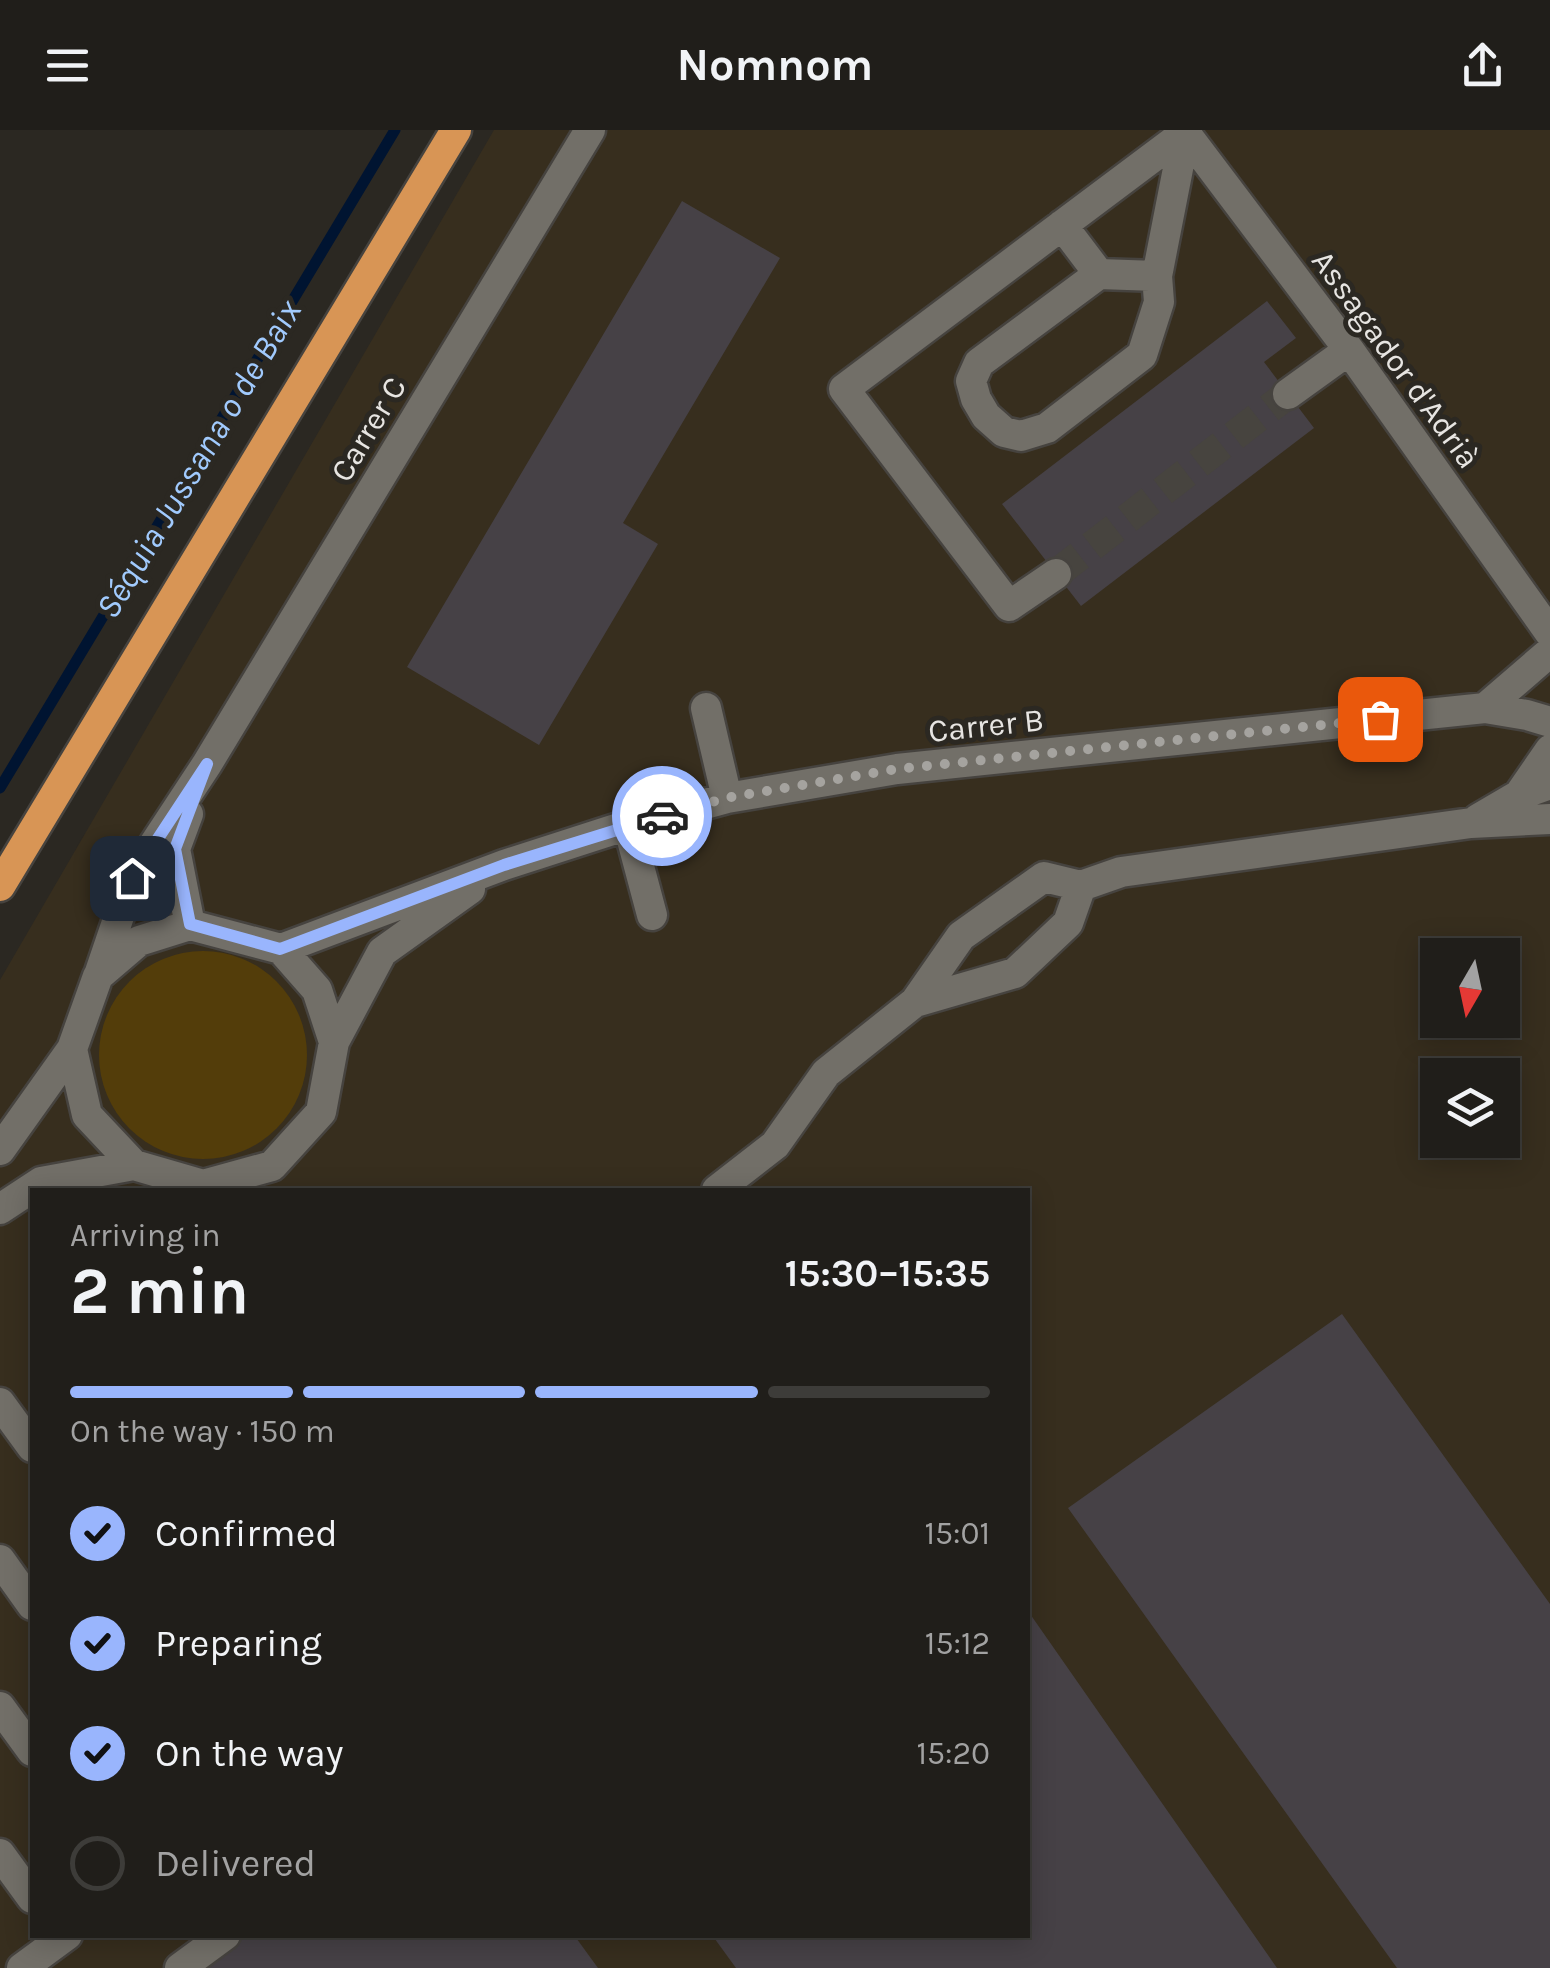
<!DOCTYPE html>
<html lang="en">
<head>
<meta charset="utf-8">
<style>
	body { margin:0; font-family:Karla,sans-serif; background:#2d2b27; color:#f1f3f6; height:100vh; display:flex; flex-direction:column; font-size:38px; white-space:nowrap }
	* { box-sizing:border-box; margin:0 }
	p { font-size:32px; color:#a2a2a2 }
	.icon { flex:none; width:55px; height:55px; fill:none; stroke:currentColor; stroke-width:2; stroke-linecap:round; stroke-linejoin:round }
	.map { position:relative; flex:1; overflow:hidden }
	.side { position:absolute; left:30px; top:1058px; width:1000px; height:750px; display:flex; flex-direction:column; background:#201e1a; border-radius:0px; box-shadow:0 5px 25px #0003,0 0 0 2px #3d3c39 }
	.side>* { flex:none }
	.needle { width:65px; rotate:189deg }
	.buttons { position:absolute; left:1420px; top:808px; display:grid; gap:20px }
	.buttons a { display:grid; place-items:center; width:100px; height:100px; border-radius:0px; background:#201e1a; box-shadow:0 5px 25px #0003,0 0 0 2px #3d3c39; font-size:50px }
	.pin { position:absolute; display:grid; place-items:center; width:85px; height:85px; color:#fff; margin:-42px; border-radius:20px; box-shadow:0 5px 15px #0006 }
	.courier { position:absolute; display:grid; place-items:center; width:100px; height:100px; margin:-50px; border:8px solid #99b5fd; border-radius:50%; background:#fff; color:#222; box-shadow:0 2px 12px #0007 }
	.overview em { font-style:normal; font-weight:700 }
	.overview div { display:flex; flex-direction:column-reverse }
	.overview { display:flex; align-items:center; justify-content:space-between; height:170px; padding:0 40px }
	h1 { font-size:65px; font-weight:700; line-height:75px }
	.bar { display:grid; grid-template-columns:repeat(4,1fr); gap:15px 10px; align-content:center; height:120px; padding:0 40px }
	.bar i { height:12px; border-radius:8px; background:#3d3c39 }
	.bar .selected { background:#99b5fd }
	.bar p { grid-column:span 4 }
	ol { padding:0 40px; list-style:none }
	li { display:flex; align-items:center; gap:30px; height:110px }
	li p { margin-inline-start:auto }
	li .icon { padding:10px; border-radius:50%; background:#99b5fd; color:#111; stroke-width:4 }
	li:last-child { color:#a2a2a2 }
	li i { width:55px; height:55px; border:5px solid #3d3c39; border-radius:50% }
	header { display:flex; justify-content:space-between; align-items:center; height:130px; padding:0 40px; background:#201e1a; font-size:45px; font-weight:700 }
	.map>svg:first-child { display:block }
</style>
</head>
<body>
<header><svg class="icon" aria-label="menu" viewBox="0 0 24 24"><path d="M4 6h16M4 12h16M4 18h16"/></svg>Nomnom<svg class="icon" aria-label="share" viewBox="0 0 24 24"><path d="M12 15V3M7 8l5-5 5 5M5 13v7h14v-7"/></svg></header>
<div class="map">
<svg width="1550" height="1838" viewBox="0 0 1550 1838">
	<rect width="100%" height="100%" fill="#2b2822"/>
	<path fill="#372e1e" fill-rule="evenodd" d="M494,0H1550V1838H0V850ZM1438,825H1502V890H1438ZM1438,945H1502V1010H1438ZM32,1060H1028V1805H32Z"/>
	<path fill="#533d0a" d="M99 925a104 104 0 1 1 208 0a104 104 0 1 1-208 0Z"/>
	<g fill="none" stroke-linecap="round" stroke-linejoin="round">
		<path stroke="#001431" stroke-width="11" d="M0,658L395,0"/>
	</g>
	<path fill="#464146" d="M682,71L780,128L623,393L658,414L539,615L407,537Z
		M1267,171L1296,208L1264,232L1314,298L1081,476L1002,374Z
		M1342,1184L1550,1474V1838H1397L1068,1378Z
		M1028,1481L1277,1838H736L712,1805H1028Z
		M241,1805H574L598,1838H196Z"/>
	<g fill="none" stroke-linecap="round" stroke-linejoin="round">
		<path stroke="#47443f" stroke-width="30" stroke-dasharray="30 15" stroke-linecap="butt" d="M1056,444L1288,264"/>
		<defs>
			<path id="minor" d="M1183,0L1349,220L1550,503
				M1062,95L1099,144
				M1099,144L1157,146L1159,172L1142,225L1047,298L1021,306L1004,302L986,286L976,269L971,251L979,233Z
				M1157,146L1185,3
				M1288,264L1349,220
				M1056,444L1009,476L844,259L1185,3
				M706,578L727,668
				M1485,578L1550,522
				M1519,665L1550,620
				M188,684L175,719L190,795
				M1478,689L1519,665L1550,654
				M628,695L652,785
				M281,819L504,735L628,695L727,668L897,639L1485,578L1527,585L1550,592
				M100,842L132,748L207,634L590,0
				M915,872L1015,843L1068,793L1081,756
				M334,912L317,860L281,819L190,795L139,811L98,846L72,919L87,985L134,1035L203,1055L272,1036L321,982L334,912L382,822L470,759
				M0,1020L72,919
				M717,1060L775,1015L826,943L915,872L961,806L1044,747L1081,756L1121,742L1471,693L1550,689
				M0,1079L41,1052L134,1035
				M0,1273L32,1317
				M0,1430L32,1475
				M0,1577L32,1621
				M0,1724L32,1768
				M22,1838L67,1805
				M180,1838L225,1805"/>
			<path id="highway" d="M0,756L456,0"/>
		</defs>
		<use href="#minor" stroke="#46433f" stroke-width="35"/>
		<use href="#highway" stroke="#46433f" stroke-width="35"/>
		<use href="#minor" stroke="#726f68" stroke-width="30"/>
		<use href="#highway" stroke="#d89555" stroke-width="30"/>
	</g>
	<g fill="none" stroke-linecap="round" stroke-linejoin="round">
		<path stroke="#a5a39f" stroke-width="10" stroke-dasharray="0 18" d="M662,686L726,668L897,639L1380,589"/>
		<path stroke="#99b5fd" stroke-width="12" d="M132,748L207,634L175,719L190,794L280,819L504,735L662,686"/>
	</g>
	<g text-anchor="middle" stroke-width="10" stroke-linejoin="round" paint-order="stroke">
		<g font-size="32" fill="#e7e5e2" stroke="#2b2822">
			<text transform="translate(1396 229) rotate(54)" y="11">Assagador d'Adrià</text>
			<text transform="translate(368 299) rotate(-59)" y="11">Carrer C</text>
			<text transform="translate(986 595) rotate(-6)" y="11">Carrer B</text>
		</g>
		<g font-size="35" font-style="italic" fill="#a1cafd" stroke="#2b2822">
			<text transform="translate(198 329) rotate(-59)" y="12">Séquia Jussana o de Baix</text>
		</g>
	</g>
</svg>
<div class="buttons">
<a><svg class="needle" viewBox="-14 -14 28 28"><path d="M0-13l5 13h-10z" fill="#e53935"/><path d="M0 13l5-13h-10z" fill="#a2a2a2"/></svg></a>
<a><svg class="icon" aria-label="layers" viewBox="0 0 24 24"><path d="M12 4l9 5-9 5-9-5zM3 14l9 5 9-5"/></svg></a>
</div>
<div class="pin" style="left:1380px;top:589px;background:#ea580c"><svg class="icon" aria-label="bag" viewBox="0 0 24 24"><path d="M5 8h14l-1 12H6zM9 8a3 3 0 0 1 6 0"/></svg></div>
<div class="pin" style="left:132px;top:748px;background:#1f2937"><svg class="icon" aria-label="home" viewBox="0 0 24 24"><path d="M3 11l9-7 9 7M6 9v11h12V9"/></svg></div>
<div class="courier" style="left:662px;top:686px"><svg class="icon" aria-label="car" viewBox="0 0 24 24"><path d="M5 17H2v-5l4-1 3-4h7l3 4 3 1v5h-3M9 17h6M6 11h13"/><circle cx="7" cy="17" r="2"/><circle cx="17" cy="17" r="2"/></svg></div>
<section class="side">
<div class="overview"><div><h1>2 min</h1><p>Arriving in</p></div><em>15:30–15:35</em></div>
<div class="bar"><i class="selected"></i><i class="selected"></i><i class="selected"></i><i></i><p>On the way · 150 m</p></div>
<ol>
<li><svg class="icon" aria-label="check" viewBox="0 0 24 24"><path d="M5 12l5 5 9-10"/></svg>Confirmed<p>15:01</p></li>
<li><svg class="icon" aria-label="check" viewBox="0 0 24 24"><path d="M5 12l5 5 9-10"/></svg>Preparing<p>15:12</p></li>
<li><svg class="icon" aria-label="check" viewBox="0 0 24 24"><path d="M5 12l5 5 9-10"/></svg>On the way<p>15:20</p></li>
<li><i></i>Delivered</li>
</ol>
</section>
</div>
</body>
</html>
